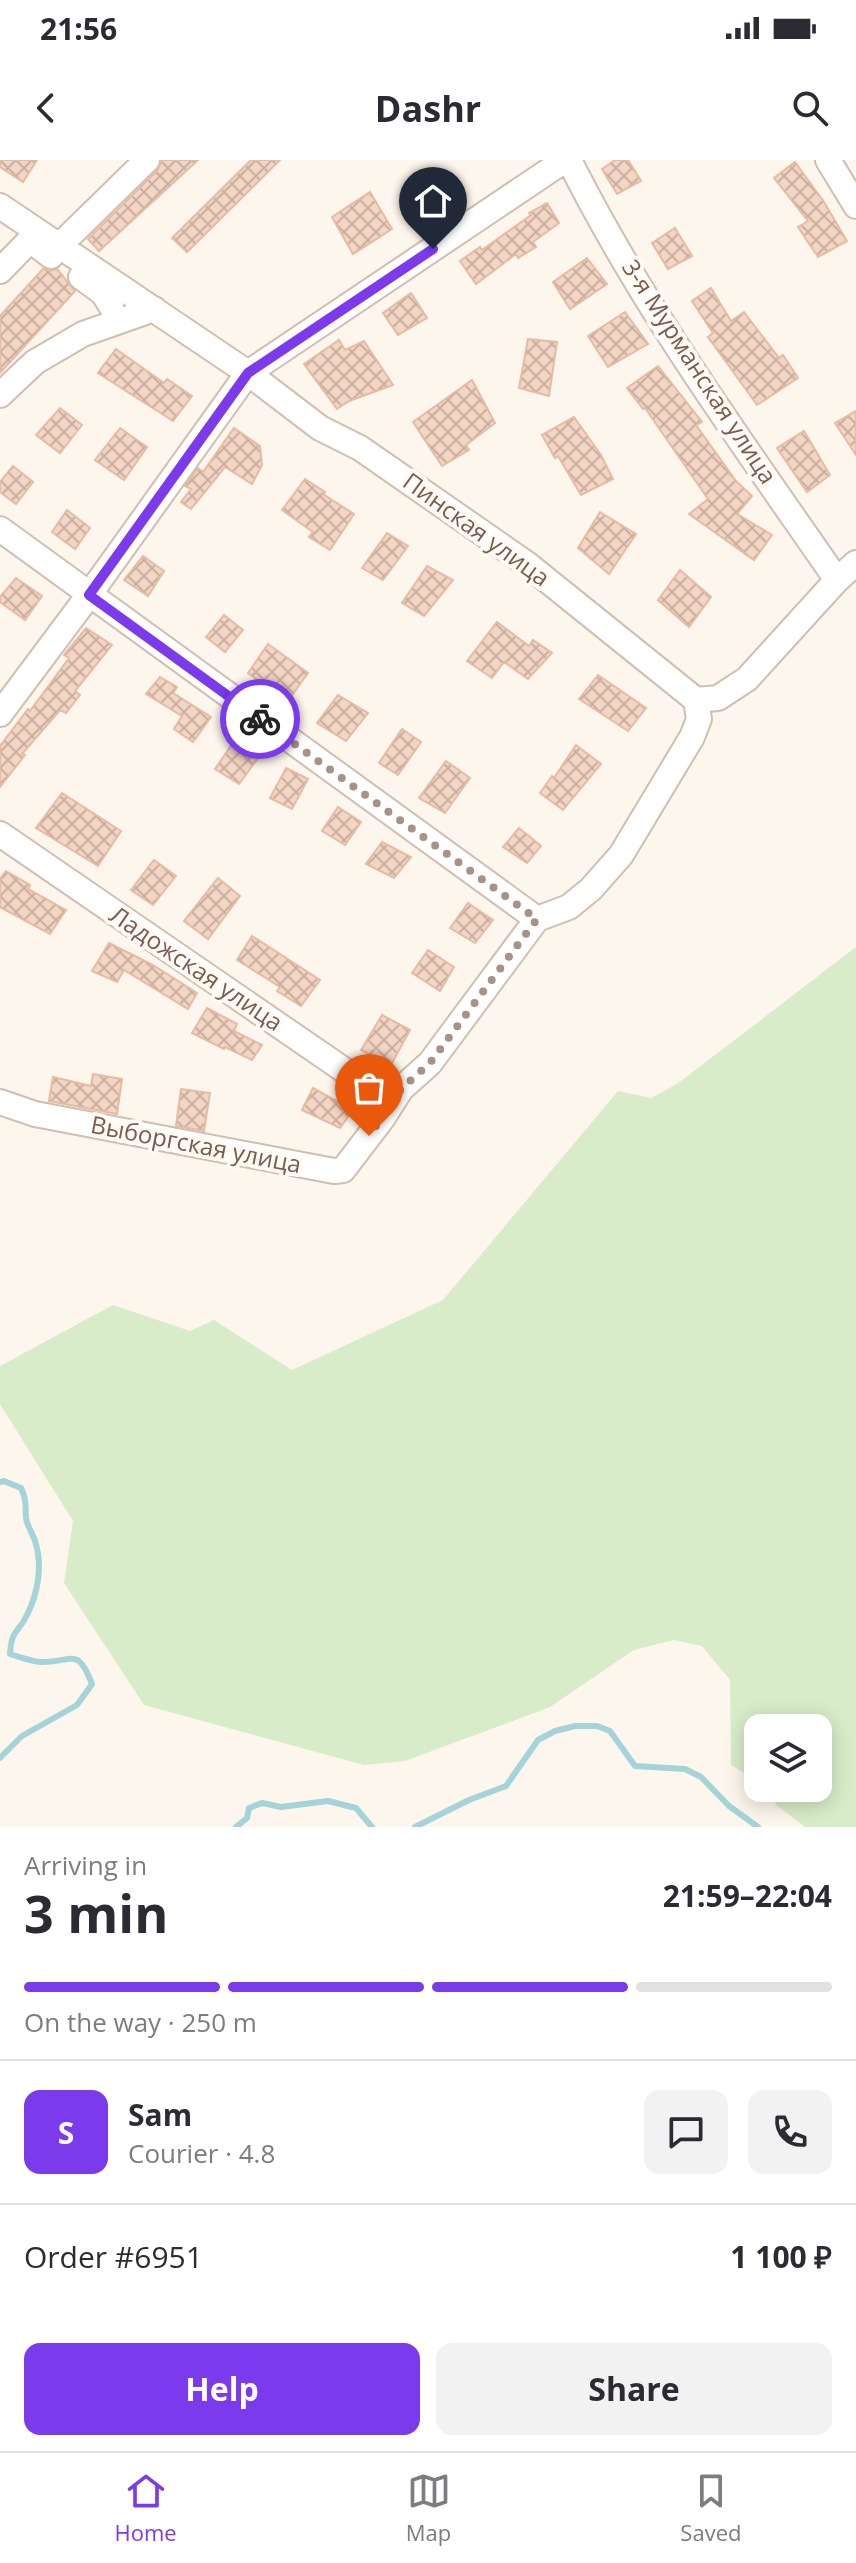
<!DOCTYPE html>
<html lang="en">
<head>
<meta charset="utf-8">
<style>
	body { margin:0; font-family:"Open Sans",sans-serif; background:#f2f2f3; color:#2b2b33; height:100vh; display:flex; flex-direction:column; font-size:30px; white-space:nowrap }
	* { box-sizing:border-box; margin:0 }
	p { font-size:26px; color:#7c7c81 }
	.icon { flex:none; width:44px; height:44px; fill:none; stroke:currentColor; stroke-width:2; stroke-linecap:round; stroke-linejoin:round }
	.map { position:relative; height:1667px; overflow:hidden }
	.panel { display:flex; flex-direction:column; background:#fff; flex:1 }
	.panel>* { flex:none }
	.fabs { position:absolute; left:744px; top:1554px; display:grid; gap:16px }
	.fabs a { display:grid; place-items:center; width:88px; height:88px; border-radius:16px; background:#fff; box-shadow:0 4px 20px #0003; font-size:40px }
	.pin { position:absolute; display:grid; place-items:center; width:68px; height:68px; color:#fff; margin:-82px -34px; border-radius:50% 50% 50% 0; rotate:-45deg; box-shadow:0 0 8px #0007 }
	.pin .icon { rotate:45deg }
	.courier { position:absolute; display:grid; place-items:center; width:80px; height:80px; margin:-40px; border:6px solid #7c3aed; border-radius:50%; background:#fff; color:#222; box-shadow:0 2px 10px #0007 }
	.summary em { font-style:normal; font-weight:700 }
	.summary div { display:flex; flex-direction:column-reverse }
	.summary { display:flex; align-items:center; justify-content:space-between; height:136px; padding:0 24px }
	h1 { font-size:52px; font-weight:700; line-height:60px }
	.bar { display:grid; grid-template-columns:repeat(4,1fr); gap:12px 8px; align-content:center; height:96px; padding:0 24px }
	.bar i { height:10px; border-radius:6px; background:#e1e1e2 }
	.bar .active { background:#7c3aed }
	.bar p { grid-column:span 4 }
	.line { display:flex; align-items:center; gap:20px; padding:0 24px; border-top:2px solid #e1e1e2 }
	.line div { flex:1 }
	.round { display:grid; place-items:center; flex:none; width:84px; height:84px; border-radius:16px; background:#f2f2f3 }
	.action { display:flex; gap:16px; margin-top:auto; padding:16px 24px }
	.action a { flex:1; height:92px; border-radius:16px; background:#7c3aed; color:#fff; font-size:32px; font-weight:700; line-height:92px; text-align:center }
	.action a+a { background:#f2f2f3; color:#2b2b33 }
	.status { display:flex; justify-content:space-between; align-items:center; height:56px; padding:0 40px; background:#fff; direction:ltr }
	.status svg { height:22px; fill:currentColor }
	header { display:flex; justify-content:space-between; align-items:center; height:104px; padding:0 24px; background:#fff; font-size:36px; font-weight:700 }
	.menu { display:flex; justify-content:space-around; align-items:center; height:112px; border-top:2px solid #e1e1e2; background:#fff; font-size:22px; color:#7c7c81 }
	.menu a { display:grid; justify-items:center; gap:4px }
	.menu .active { color:#7c3aed }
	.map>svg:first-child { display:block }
</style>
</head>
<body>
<div class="status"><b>21:56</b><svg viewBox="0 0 49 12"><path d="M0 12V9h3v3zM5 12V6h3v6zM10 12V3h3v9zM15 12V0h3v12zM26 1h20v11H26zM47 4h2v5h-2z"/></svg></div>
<header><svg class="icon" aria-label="back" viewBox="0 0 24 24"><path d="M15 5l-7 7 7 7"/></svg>Dashr<svg class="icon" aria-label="search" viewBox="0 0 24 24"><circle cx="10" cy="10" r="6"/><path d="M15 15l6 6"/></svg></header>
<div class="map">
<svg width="856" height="1667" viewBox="0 0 856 1667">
	<defs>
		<pattern id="building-cross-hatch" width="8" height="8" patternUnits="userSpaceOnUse" patternTransform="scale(2)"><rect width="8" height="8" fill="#f3d5c3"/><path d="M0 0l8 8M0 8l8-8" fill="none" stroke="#cab0a1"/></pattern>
	</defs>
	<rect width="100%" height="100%" fill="#fdf6ec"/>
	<path fill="#d8ecc9" d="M856,787V1667H805L776,1645L770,1628H818V1568H758V1621L731,1605L730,1520L702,1486L674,1480L634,1490L550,1547L405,1601L364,1605L144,1545L64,1423L73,1361L0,1244V1206L113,1145L190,1171L214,1160L292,1210L443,1140L618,931L651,938L677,924Z"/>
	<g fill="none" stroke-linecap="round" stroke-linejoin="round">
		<path stroke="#a5d3da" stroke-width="6" d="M0,1322L4,1321L21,1328C27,1341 25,1345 26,1358C27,1366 33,1374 35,1381C43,1405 38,1433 27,1455C17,1475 12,1468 10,1494C20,1497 32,1502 42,1502C73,1502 77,1486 92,1524L77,1545L22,1576L0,1598
			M236,1667L247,1658L249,1648L262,1643L281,1647L328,1641L356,1648L372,1667
			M415,1667L469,1640L506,1626L538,1580L555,1571L575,1566H597L610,1571L635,1606L685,1609L701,1617L729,1646L758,1667"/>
	</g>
	<path fill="url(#building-cross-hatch)" stroke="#e6bba3" stroke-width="2" d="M0,0H37L23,22L0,7Z
		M162,0H198L99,91L88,79L157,11Z
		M251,0H280L187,92L172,78Z
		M615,0H628L641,21L617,34L602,9Z
		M795,2L824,42L847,81L818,97L798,67L808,61L774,18Z
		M370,32L392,69L353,94L332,57Z
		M547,43L559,63L533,82L536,87L518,98L516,94L476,124L460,101L480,87L482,90L531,55L529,53Z
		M675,68L692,96L668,109L652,83Z
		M587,98L607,124L570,149L553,122Z
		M43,109L50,111L57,109L75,131L0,213V156Z
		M711,128L731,161L744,152L779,198L783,195L798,218L757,245L708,177L713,173L692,141Z
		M411,133L427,158L398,175L383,153Z
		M625,152L648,184L608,207L588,176Z
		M528,179L557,182L549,236L519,228Z
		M339,180L345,190L364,181L393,225L349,241L337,249L304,204Z
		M116,189L164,223L167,219L192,236L173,261L98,213Z
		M658,206L702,262L696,265L736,321L752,336L737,354L772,375L754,400L689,354L708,339L645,248L643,249L627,228Z
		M472,220L495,263L466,285L469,290L442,306L413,262Z
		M60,248L82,265L60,293L36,275Z
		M856,251V295L835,263Z
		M574,257L601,295L613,319L581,335L558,296L555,298L542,275Z
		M120,268L147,287L124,320L95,300Z
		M234,268L260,286L262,305L252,324L225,307L191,349L181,342L191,329L185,326L198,308L203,312Z
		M804,271L830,315L807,332L777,288Z
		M13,306L33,322L16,344L0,332V322Z
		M305,319L325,332L323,334L354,354L330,390L309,377L313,372L282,350Z
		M67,350L90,368L75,389L52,372Z
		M600,352L636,374L609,414L578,388Z
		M387,373L408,386L383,420L362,408Z
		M143,396L164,411L148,436L124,420Z
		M427,406L453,420L424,456L402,443Z
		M680,410L711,437L689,467L658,440Z
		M16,418L42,436L25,460L0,442V437Z
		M224,455L243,470L225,492L206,477Z
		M497,462L529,486L533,480L552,493L528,519L504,502L492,518L467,501Z
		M86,468L112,485L75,531L80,535L66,553L60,550L22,594L25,595L0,627V586L28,549L30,551L69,498L64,495Z
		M268,484L308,513L287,542L248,513Z
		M598,515L646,548L628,571L579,539Z
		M160,517L177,527L173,533L211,557L193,582L174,569L182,556L146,534Z
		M338,535L368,553L346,581L317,563Z
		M402,569L421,582L398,615L379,603Z
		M237,577L261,594L239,624L215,609Z
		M576,585L601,604L563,650L540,633L552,616L554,618Z
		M446,601L470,618L445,653L419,638Z
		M286,608L308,619L292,649L270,638Z
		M62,633L121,671L98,706L36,668Z
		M338,647L361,662L345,685L322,671Z
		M519,668L541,686L527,703L503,687Z
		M382,682L411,697L394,718L366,704Z
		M154,700L176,716L153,745L131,730Z
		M6,711L30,725L28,729L66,750L50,774L0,747V719Z
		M218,718L240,736L208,779L184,761Z
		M468,743L493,760L475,783L450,768Z
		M252,776L320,820L301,846L277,831L280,827L237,800Z
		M109,783L153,805L197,833L188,849L124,810L117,822L92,811Z
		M428,790L454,807L440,831L412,813Z
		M207,848L237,864L234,871L262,885L252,900L225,887L224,889L192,873Z
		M382,855L410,870L391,905L361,890Z
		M93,914L122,919L117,954L49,941L53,917L91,926Z
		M313,928L353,950L340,968L302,950Z
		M181,929L210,933L204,971L176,966Z"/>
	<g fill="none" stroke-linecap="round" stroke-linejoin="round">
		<defs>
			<path id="minor" d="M569,0C643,148 743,284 837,420
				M828,0L856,46
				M0,46L248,213L320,268L360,288L527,404L696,540
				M59,86L147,0
				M0,111L30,80L51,96
				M81,117L103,133L111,146
				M0,235L35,202L83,174L154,149
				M0,369L537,759
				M696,540L718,538L747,519L837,420L856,403
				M0,554L89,435L248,213L565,0
				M0,674L392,943
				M0,942L35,954L334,1011L343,1010L382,959L401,929L430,903L537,759L569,747L591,729L621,695L692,577L699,559L696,540"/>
		</defs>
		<use href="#minor" stroke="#d1beb0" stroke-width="28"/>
		<use href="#minor" stroke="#fff" stroke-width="24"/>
	</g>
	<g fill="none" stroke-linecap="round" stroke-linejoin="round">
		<path stroke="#a89285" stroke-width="8" stroke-dasharray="0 14.4" d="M260,559L537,759L430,903L401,929L369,976"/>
		<path stroke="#7c3aed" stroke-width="10" d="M260,559L89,435L248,213L433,89"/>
	</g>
	<g text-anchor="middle" stroke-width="8" stroke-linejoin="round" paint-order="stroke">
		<g font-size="24" fill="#7a5c4d" stroke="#fffaf3">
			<text transform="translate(699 212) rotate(57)" y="8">3-я Мурманская улица</text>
			<text transform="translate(476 370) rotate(36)" y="8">Пинская улица</text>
			<text transform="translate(196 809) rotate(34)" y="8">Ладожская улица</text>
			<text transform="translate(196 985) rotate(11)" y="8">Выборгская улица</text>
		</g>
	</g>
</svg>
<div class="fabs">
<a><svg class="icon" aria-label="layers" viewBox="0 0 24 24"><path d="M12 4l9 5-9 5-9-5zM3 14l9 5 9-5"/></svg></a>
</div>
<div class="pin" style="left:369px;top:976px;background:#ea580c"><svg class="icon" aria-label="bag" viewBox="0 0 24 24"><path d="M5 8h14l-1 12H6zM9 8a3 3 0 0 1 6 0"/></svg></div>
<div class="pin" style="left:433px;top:89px;background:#1f2937"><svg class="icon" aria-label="home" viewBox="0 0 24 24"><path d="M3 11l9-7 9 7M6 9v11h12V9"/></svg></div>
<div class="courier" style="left:260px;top:559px"><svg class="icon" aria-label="bike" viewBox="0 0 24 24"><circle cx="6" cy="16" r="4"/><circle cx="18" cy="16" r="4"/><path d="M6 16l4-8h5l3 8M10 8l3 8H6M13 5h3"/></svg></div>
</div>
<section class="panel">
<div class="summary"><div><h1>3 min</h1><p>Arriving in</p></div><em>21:59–22:04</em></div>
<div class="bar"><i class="active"></i><i class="active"></i><i class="active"></i><i></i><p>On the way · 250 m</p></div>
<div class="line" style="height:144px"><b class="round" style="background:#7c3aed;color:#fff">S</b><div><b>Sam</b><p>Courier · 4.8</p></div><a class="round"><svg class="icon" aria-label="chat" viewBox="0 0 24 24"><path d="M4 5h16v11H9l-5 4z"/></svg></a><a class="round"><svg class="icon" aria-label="phone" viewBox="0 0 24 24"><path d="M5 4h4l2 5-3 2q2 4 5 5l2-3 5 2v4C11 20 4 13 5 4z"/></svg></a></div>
<div class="line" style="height:104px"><div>Order #6951</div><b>1 100 ₽</b></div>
<div class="action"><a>Help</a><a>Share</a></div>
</section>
<nav class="menu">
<a class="active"><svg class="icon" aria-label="home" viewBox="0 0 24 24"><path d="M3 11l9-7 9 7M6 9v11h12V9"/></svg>Home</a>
<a><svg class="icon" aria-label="map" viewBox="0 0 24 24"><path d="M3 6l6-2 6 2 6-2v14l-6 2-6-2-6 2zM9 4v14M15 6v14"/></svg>Map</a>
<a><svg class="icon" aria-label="saved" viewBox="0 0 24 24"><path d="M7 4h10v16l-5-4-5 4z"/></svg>Saved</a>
</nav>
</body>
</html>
